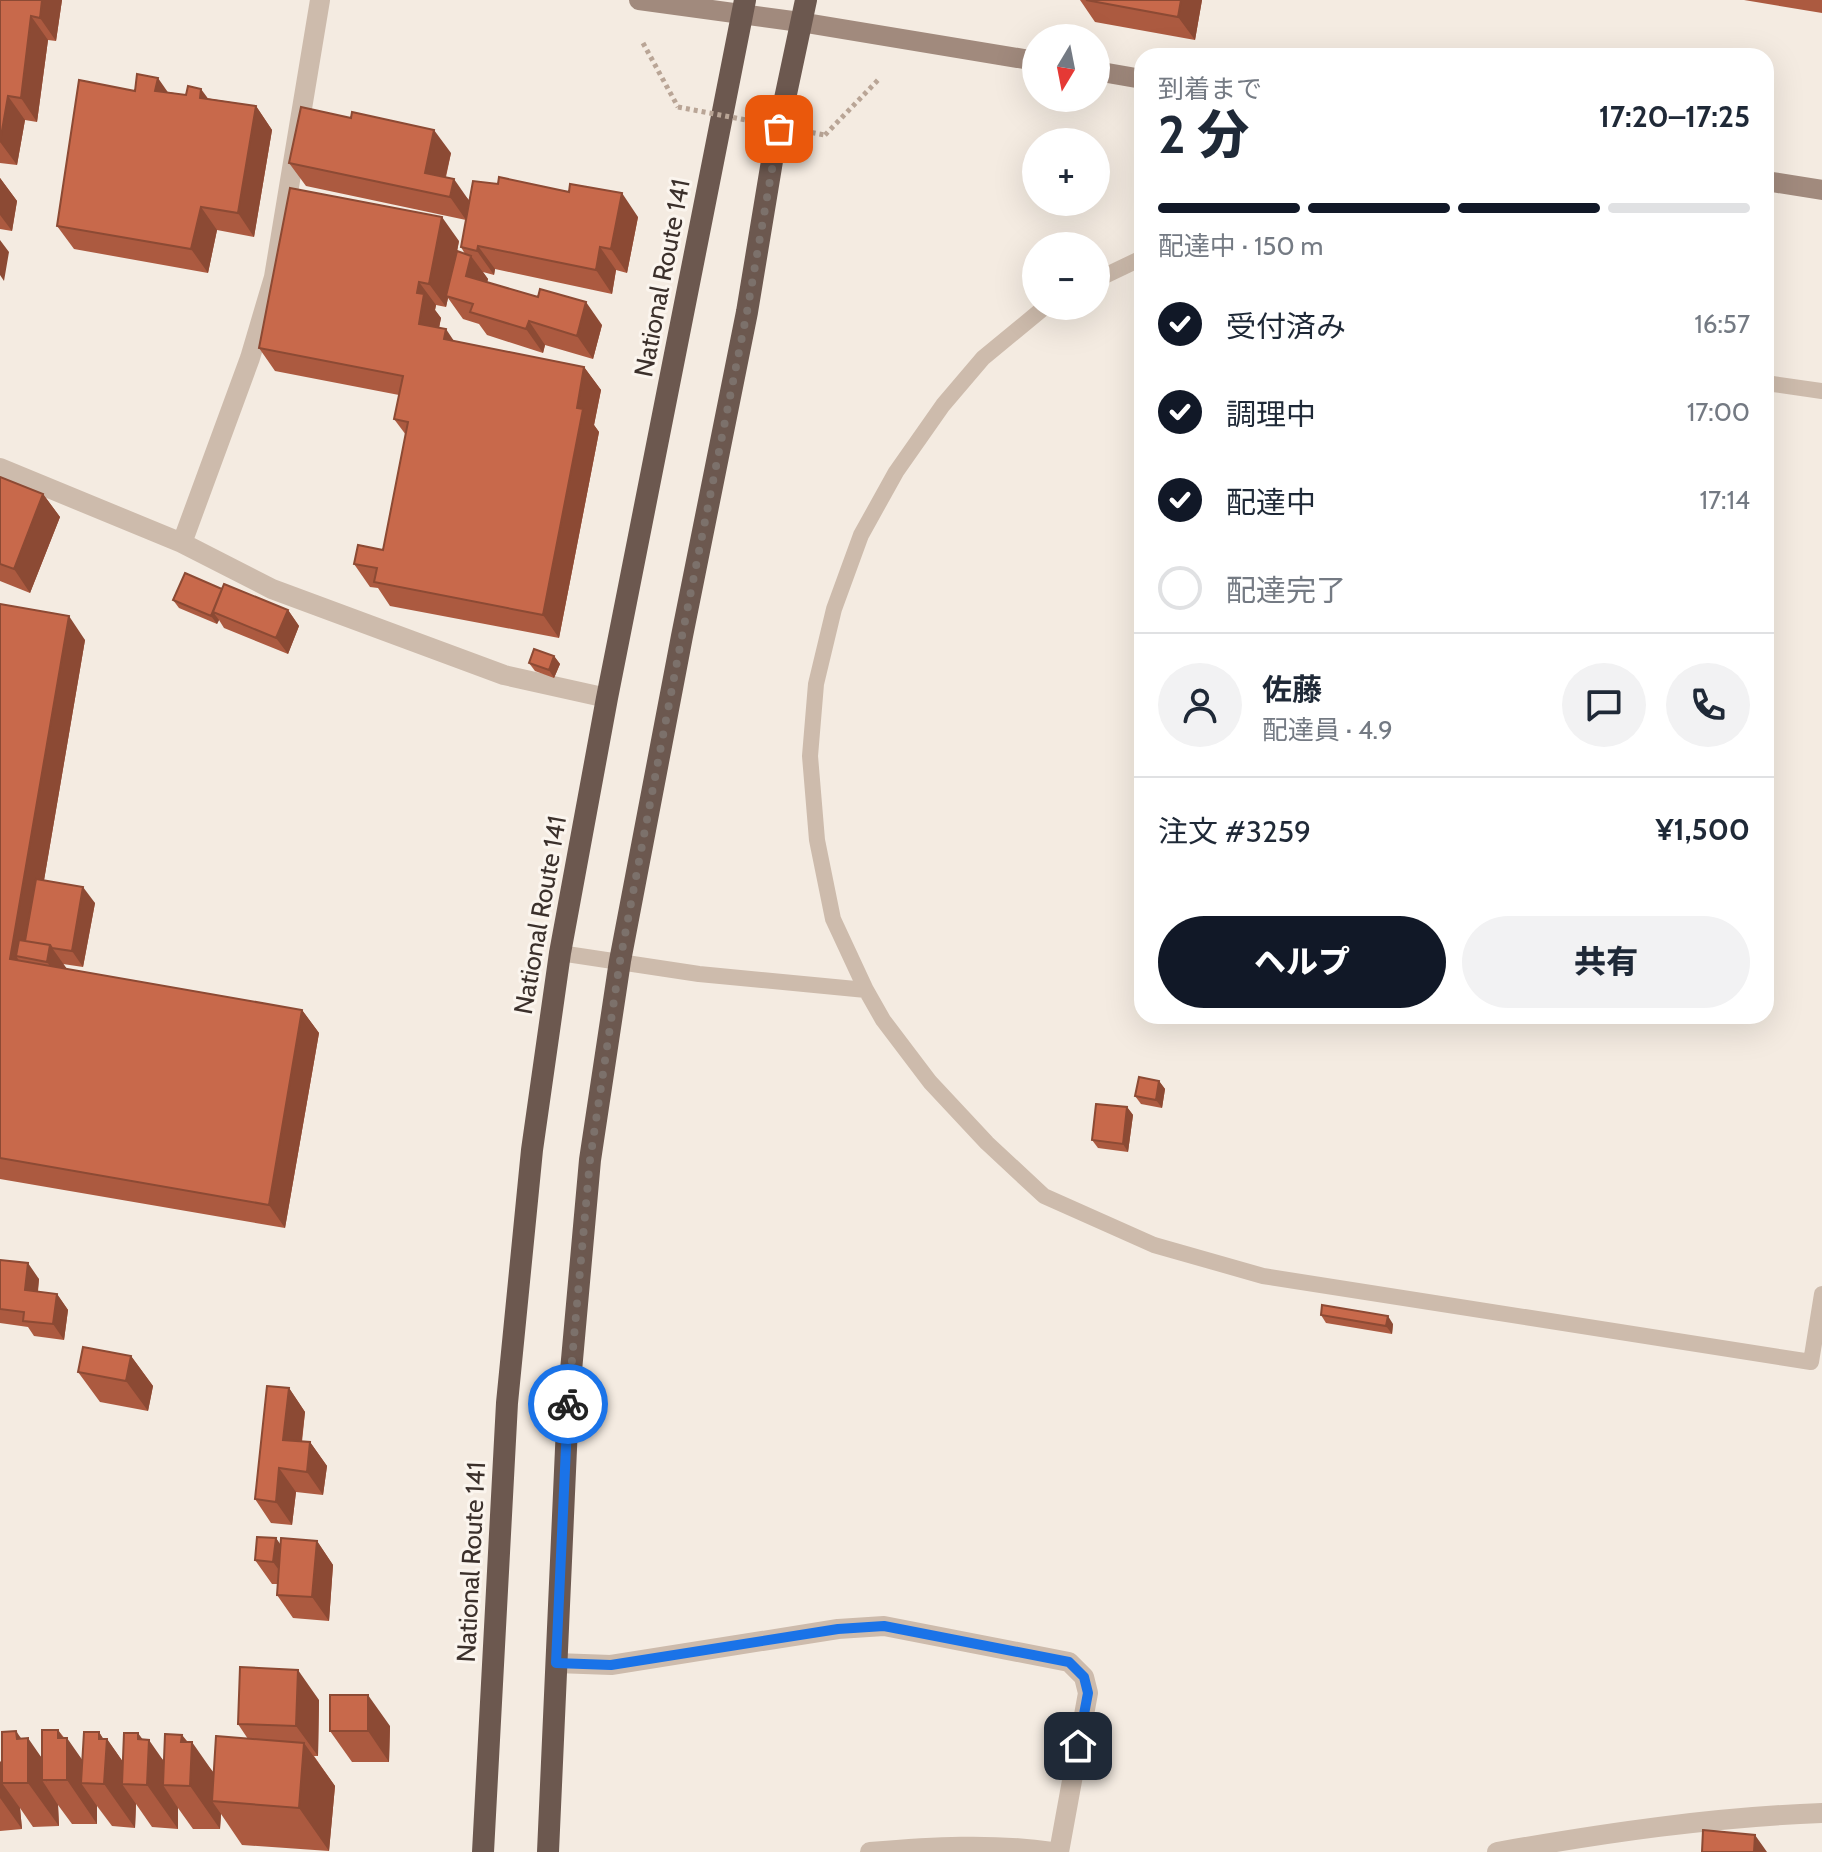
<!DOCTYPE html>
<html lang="ja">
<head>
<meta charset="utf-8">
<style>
	body { margin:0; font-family:Cabin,"Noto Sans JP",sans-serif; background:#f2f2f3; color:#1f2937; height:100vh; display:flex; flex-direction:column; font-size:30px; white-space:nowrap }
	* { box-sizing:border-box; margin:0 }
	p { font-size:26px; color:#747a83 }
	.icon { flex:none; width:44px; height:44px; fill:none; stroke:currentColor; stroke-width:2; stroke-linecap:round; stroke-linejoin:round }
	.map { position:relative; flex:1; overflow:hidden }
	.drawer { position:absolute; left:1134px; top:48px; width:640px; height:976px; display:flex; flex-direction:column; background:#fff; border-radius:24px; box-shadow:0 8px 32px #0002 }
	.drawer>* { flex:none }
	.needle { width:52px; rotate:190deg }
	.tools { position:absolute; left:1022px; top:24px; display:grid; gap:16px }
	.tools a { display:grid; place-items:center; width:88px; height:88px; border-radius:50%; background:#fff; box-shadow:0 8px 32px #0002; font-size:40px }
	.pin { position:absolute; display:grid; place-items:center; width:68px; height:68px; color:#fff; margin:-34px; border-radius:16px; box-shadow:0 4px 12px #0006 }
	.courier { position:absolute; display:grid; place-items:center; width:80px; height:80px; margin:-40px; border:6px solid #1a73e8; border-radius:50%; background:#fff; color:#222; box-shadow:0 2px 10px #0007 }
	.overview em { font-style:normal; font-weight:800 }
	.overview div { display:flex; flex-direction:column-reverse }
	.overview { display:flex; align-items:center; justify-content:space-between; height:136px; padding:0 24px }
	h1 { font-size:52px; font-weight:800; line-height:60px }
	.bar { display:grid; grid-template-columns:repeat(4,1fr); gap:12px 8px; align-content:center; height:96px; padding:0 24px }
	.bar i { height:10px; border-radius:6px; background:#e0e1e3 }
	.bar .active { background:#111827 }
	.bar p { grid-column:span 4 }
	.line { display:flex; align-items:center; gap:20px; padding:0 24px; border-top:2px solid #e0e1e3 }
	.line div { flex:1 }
	.round { display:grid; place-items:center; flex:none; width:84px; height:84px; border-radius:42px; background:#f2f2f3 }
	ol { padding:0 24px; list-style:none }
	li { display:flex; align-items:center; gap:24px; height:88px }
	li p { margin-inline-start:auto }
	li .icon { padding:8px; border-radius:50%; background:#111827; color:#fff; stroke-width:4 }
	li:last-child { color:#747a83 }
	li i { width:44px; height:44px; border:4px solid #e0e1e3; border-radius:50% }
	.action { display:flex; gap:16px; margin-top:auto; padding:16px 24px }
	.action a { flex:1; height:92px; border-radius:48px; background:#111827; color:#fff; font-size:32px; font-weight:800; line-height:92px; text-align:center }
	.action a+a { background:#f2f2f3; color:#1f2937 }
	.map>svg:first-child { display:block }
</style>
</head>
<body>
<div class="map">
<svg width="1822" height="1852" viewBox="0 0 1822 1852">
	<rect width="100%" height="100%" fill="#f4ebe1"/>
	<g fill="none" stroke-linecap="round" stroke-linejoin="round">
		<path stroke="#b9a596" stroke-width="5" stroke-dasharray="4 4" stroke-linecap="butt" d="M643,43L678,107
			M825,135L878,80"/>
		<path stroke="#cdbbac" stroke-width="16" d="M1096,280L1142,258
			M1766,383L1822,391
			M560,953L699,974L866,990L883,1020L930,1082L987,1143L1044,1196L1154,1245L1263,1276L1811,1362L1822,1294
			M866,990L833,919L817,840L810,756L816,684L834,609L861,535L896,472L943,405L983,358L1046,306"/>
		<path stroke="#cdbbac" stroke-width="20" d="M0,468L182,543L272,589L504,675L607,698
			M182,543L250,358L274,277L320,0
			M556,1663L611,1665L838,1629L884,1626L1069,1662L1084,1677L1088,1693L1059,1852
			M870,1852C930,1847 992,1843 1052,1852
			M1497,1852C1605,1833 1713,1817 1822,1813"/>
		<path stroke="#a18a7d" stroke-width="20" d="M639,0L800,22L1036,61
			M1096,71L1142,79
			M1766,181L1822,190"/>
		<path stroke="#6c584f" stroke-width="22" d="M483,1852L507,1403L532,1150L560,953L607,698L745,0
			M548,1852L568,1404L590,1160L620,961L682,636L747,312L773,155L806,0"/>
		<path stroke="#b9a596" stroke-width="5" stroke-dasharray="4 4" stroke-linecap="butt" d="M678,107L825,135"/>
	</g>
	<path fill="#ac5a40" d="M0,0H62L56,41L48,40L37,122L25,120L17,165L0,163Z
		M1080,0H1202L1195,40L1095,22Z
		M1744,0H1822V13Z
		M135,91L168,92L256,106L272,130L254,237L217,230L208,273L74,249L57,226Z
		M451,153L446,177L470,201L638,217L627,273L616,270L612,294L495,269L494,275L483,272L488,279L487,282L602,325L593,359L545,345L543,353L487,335L479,324L463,319L448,298L446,307L436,305L435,310L441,318L439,328L454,341L584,367L601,390L594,425L599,432L559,638L390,606L378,588L370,587L354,564L383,550L406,435L394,419L399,395L275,371L259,348L459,241L456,257L465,254L461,247L466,220L306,186L289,163Z
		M0,178L17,201L12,231L0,229Z
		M0,477L43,494L60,517L30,593L0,581Z
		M222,589L288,610L299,626L288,654L224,628L219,620L217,624L179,608L173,600Z
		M0,604L85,640L44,880L95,903L83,967L63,964L67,969L302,1010L319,1033L285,1228L0,1179Z
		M554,656L560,664L554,678L535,671L529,663Z
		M1159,1081L1165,1089L1162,1108L1141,1104L1135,1096Z
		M1127,1107L1133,1115L1128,1152L1098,1148L1092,1140Z
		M0,1260L39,1279L38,1292L57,1294L68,1310L64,1340L34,1336L28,1327L0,1323Z
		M1321,1315L1393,1324L1392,1334L1326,1323Z
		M131,1356L153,1386L148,1411L100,1402L78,1372Z
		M289,1388L305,1412L302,1442H310L327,1466L323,1495L296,1492L292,1525L271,1523L255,1499Z
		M276,1538L280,1545L317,1541L333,1565L329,1621L293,1618L277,1595V1584H272L255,1560Z
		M319,1700L318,1756H314L335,1786L329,1851L242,1845L221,1814L220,1829H193L178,1808V1829L152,1827L136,1804L135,1828L112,1826L97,1806V1824H72L58,1805L59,1826L33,1827L20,1808L22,1829L0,1831V1761L2,1764L21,1738L42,1758L58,1730L82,1760L99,1732L103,1739H107L123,1762L143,1740L164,1761L182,1735L214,1773L248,1739L238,1724Z
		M390,1726L389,1762H352L330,1731Z"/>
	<path fill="#8c4a34" d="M42,0H62L56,41L40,18Z
		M1181,0H1202L1195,40L1178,17Z
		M31,16L48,40L37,122L21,98Z
		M158,78L174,101L155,91Z
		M201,89L218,112L200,98Z
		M8,96L25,120L17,165L0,142Z
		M256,106L272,130L254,237L238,213Z
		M434,130L451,153L441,196L425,173Z
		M0,178L17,201L12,231L0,215Z
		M454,179L470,202L466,220L450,197Z
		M622,193L638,217L627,273L611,249Z
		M201,207L217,230L208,273L191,249Z
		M442,217L459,241L448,296H446L448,298L446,307L429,284Z
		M0,240L9,252L4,281L0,275Z
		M478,246L495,269L494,275L477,251Z
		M600,247L616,270L612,294L596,270Z
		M471,256L488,279L483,300L466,276Z
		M419,282L436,305L435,310L441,318L435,347L419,324L417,293Z
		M586,302L602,325L593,359L577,336Z
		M529,321L545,345L543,353L526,329Z
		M446,329L462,353L444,339Z
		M584,367L601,390L594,425L599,432L559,638L543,615Z
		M43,494L60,517L30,593L14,569Z
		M222,589L213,612L219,620L217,624L211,616Z
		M288,610L299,626L288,654L276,638Z
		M69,616L85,640L33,945L16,956L28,974L10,959Z
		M554,656L560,664L554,678L549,670Z
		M83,887L95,903L83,967L72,951Z
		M50,945L67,969L64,985L47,962Z
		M302,1010L319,1033L285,1228L269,1205Z
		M1159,1081L1165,1089L1162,1108L1156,1100Z
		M1127,1107L1133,1115L1128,1152L1123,1144Z
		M28,1263L39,1279L36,1306L25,1290Z
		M57,1294L68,1310L64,1340L53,1324Z
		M1388,1316L1393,1324L1392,1334L1386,1326Z
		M131,1356L153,1386L148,1411L126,1381Z
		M289,1388L305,1412L299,1463L283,1440Z
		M310,1442L327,1466L323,1495L307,1472Z
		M279,1468L296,1492L292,1525L276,1502Z
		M276,1538L292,1561L290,1585L273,1562Z
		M317,1541L333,1565L329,1621L312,1597Z
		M298,1670L319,1700L318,1756L296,1726Z
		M368,1695L390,1726L389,1762L368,1731Z
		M58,1730L67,1744V1738L97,1781L81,1783L97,1806V1824L67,1780L58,1738Z
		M16,1731L28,1748V1738L57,1780H47V1782L46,1780H42L58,1805L59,1826L28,1783L17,1739Z
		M99,1732L106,1743L107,1739L137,1782L122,1784L136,1804L135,1828L104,1784Z
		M138,1733L149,1748V1740L179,1783L163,1785L178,1808V1829L147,1785Z
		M182,1735L192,1749V1742L222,1785L212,1801L221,1814L220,1829L190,1786L181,1742Z
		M304,1743L335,1786L329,1851L299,1808Z
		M0,1761L15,1783H2L20,1808L22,1829L0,1798Z
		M1755,1835L1767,1852H1754Z"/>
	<path fill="#c8694b" stroke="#8c4a34" stroke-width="2" d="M0,0H42L40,18L31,16L21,98L8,96L0,142Z
		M1086,0H1181L1178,17Z
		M137,74L158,78L155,91L186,95L188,86L201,89L200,98L256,106L238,213L201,207L191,249L57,226L79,80L135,91Z
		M301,107L351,118L352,112L434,130L425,173L454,179L450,197L289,163Z
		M499,177L569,192L570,184L622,193L611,249L600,247L596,270L478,246L477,251L461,247L473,181L498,184Z
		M290,188L442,217L429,284L419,282L417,293L424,294L419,324L446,329L444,339L584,367L577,408L583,409L543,615L374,582L377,568L354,564L358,545L383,550L408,422L394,419L403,376L259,348Z
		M457,251L471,256L466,276L538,297L540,289L586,302L577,336L529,321L526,329L470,312L473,304L446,296Z
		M0,477L43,494L14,569L0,564Z
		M185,573L222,589L211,616L173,600Z
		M224,584L288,610L276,638L213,612Z
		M0,604L69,616L10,959L302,1010L269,1205L0,1158Z
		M534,649L554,656L549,670L529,663Z
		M36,879L83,887L72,951L52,948L50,945L25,941Z
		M19,940L50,945L47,962L16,956Z
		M1139,1077L1159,1081L1156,1100L1135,1096Z
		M1096,1104L1127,1107L1123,1144L1092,1140Z
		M0,1260L28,1263L25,1290L57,1294L53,1324L23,1321L24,1312L0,1309Z
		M1322,1305L1388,1316L1386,1326L1321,1315Z
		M83,1347L131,1356L126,1381L78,1372Z
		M267,1386L289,1388L283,1440L310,1442L307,1472L279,1468L276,1502L255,1499Z
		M257,1537L276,1538L273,1562L255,1560Z
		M281,1538L317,1541L312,1597L277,1595Z
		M240,1667L298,1670L296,1726L238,1724Z
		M330,1695H368V1731H330Z
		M42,1730H58V1738H67V1780H42Z
		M16,1731L17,1739L28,1738V1783H2V1732Z
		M84,1732H99V1739H107L104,1784L81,1783Z
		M124,1733H138V1739L149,1740L147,1785L122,1784Z
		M165,1734L182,1735L181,1742H192L190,1786L163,1785Z
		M216,1736L304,1743L299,1808L212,1801Z
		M1703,1830L1755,1835L1754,1852H1702Z"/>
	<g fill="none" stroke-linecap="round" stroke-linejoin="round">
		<path stroke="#7c716b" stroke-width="8" stroke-dasharray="0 14.4" d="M568,1404L590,1160L620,961L682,636L747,312L779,129"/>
		<path stroke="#1a73e8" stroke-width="10" d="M568,1404L556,1663L611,1665L838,1629L884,1626L1069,1662L1084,1677L1088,1693L1078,1746"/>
	</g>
	<g text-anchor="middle" stroke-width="6" stroke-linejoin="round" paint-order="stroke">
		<g font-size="26" fill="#3b302b" stroke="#fbf5ee">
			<text transform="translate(662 278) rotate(-79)" y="9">National Route 141</text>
			<text transform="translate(540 915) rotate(-80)" y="9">National Route 141</text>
			<text transform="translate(471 1562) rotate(-87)" y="9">National Route 141</text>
		</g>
	</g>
</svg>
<div class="tools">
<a><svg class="needle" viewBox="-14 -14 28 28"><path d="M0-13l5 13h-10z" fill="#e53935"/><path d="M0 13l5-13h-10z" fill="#747a83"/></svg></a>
<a>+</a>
<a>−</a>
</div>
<div class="pin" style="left:779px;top:129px;background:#ea580c"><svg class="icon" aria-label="bag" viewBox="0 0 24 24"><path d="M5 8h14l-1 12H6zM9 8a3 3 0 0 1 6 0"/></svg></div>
<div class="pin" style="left:1078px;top:1746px;background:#1f2937"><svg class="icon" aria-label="home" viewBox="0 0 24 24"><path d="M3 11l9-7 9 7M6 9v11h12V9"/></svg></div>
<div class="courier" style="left:568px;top:1404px"><svg class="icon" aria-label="bike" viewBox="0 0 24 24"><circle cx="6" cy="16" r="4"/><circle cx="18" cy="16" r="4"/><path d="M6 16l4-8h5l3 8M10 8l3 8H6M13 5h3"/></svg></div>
<section class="drawer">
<div class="overview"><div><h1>2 分</h1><p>到着まで</p></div><em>17:20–17:25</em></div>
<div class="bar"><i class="active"></i><i class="active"></i><i class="active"></i><i></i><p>配達中 · 150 m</p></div>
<ol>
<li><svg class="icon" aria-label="check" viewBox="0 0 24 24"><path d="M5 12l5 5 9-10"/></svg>受付済み<p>16:57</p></li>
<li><svg class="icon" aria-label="check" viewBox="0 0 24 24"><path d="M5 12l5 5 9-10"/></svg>調理中<p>17:00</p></li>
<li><svg class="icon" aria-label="check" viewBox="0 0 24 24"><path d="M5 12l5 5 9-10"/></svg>配達中<p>17:14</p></li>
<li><i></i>配達完了</li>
</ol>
<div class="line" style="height:144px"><a class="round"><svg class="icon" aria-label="person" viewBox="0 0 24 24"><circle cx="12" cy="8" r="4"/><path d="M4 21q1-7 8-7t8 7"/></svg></a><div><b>佐藤</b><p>配達員 · 4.9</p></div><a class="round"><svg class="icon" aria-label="chat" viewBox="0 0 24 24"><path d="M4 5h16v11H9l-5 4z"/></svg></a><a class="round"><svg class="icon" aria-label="phone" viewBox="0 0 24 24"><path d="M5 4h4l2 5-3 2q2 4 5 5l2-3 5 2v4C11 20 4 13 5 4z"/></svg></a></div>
<div class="line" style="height:104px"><div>注文 #3259</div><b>¥1,500</b></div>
<div class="action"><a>ヘルプ</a><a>共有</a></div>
</section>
</div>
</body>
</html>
